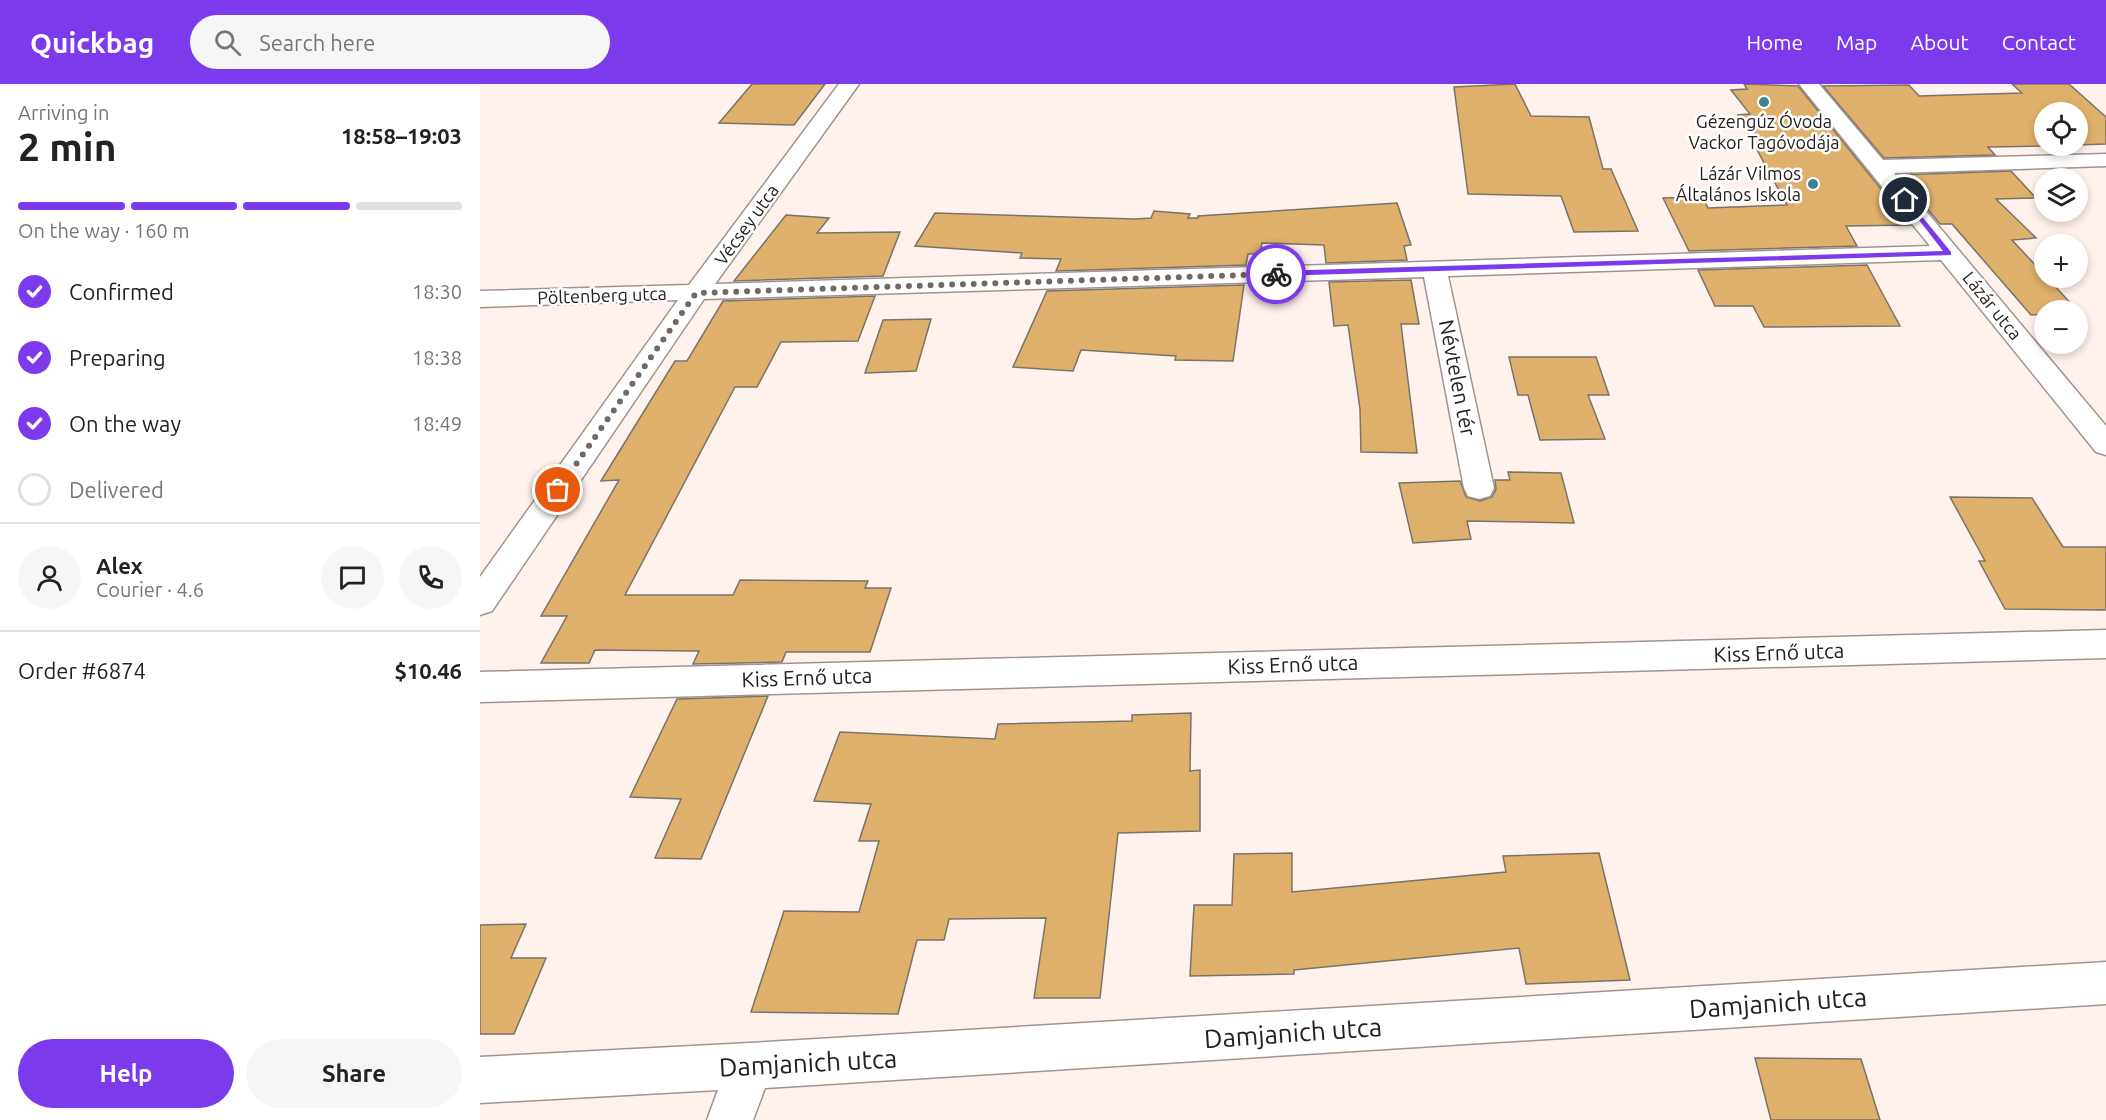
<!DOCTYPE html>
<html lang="en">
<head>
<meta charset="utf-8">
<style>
	body { margin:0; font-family:Ubuntu,sans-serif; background:#f6f6f6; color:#222; height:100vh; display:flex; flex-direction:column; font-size:22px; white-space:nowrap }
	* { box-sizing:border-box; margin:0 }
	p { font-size:20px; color:#767676 }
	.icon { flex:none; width:33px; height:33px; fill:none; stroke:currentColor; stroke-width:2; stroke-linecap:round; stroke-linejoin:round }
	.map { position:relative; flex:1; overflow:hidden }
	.side { display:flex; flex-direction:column; background:#fff; width:480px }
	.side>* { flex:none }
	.buttons { position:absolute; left:1554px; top:18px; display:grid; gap:12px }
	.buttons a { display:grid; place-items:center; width:54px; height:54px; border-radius:50%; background:#fff; box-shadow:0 3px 9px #0003; font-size:30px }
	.pin { position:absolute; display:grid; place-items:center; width:51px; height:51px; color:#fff; margin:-26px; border:3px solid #fff; border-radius:50%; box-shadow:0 2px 6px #0007 }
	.courier { position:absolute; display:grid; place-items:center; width:60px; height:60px; margin:-30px; border:4px solid #7c3aed; border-radius:50%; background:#fff; color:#222; box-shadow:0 2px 8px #0007 }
	.headline em { font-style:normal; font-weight:700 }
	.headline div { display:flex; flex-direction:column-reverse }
	.headline { display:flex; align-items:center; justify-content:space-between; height:102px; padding:0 18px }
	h1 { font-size:39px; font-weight:700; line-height:45px }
	.bar { display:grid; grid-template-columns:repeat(4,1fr); gap:9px 6px; align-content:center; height:72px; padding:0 18px }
	.bar i { height:8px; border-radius:4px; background:#e0e0e0 }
	.bar .active { background:#7c3aed }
	.bar p { grid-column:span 4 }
	.line { display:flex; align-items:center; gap:15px; padding:0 18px; border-top:2px solid #e0e0e0 }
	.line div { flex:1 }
	.round { display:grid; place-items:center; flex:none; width:63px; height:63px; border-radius:32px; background:#f6f6f6 }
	ol { padding:0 18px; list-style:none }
	li { display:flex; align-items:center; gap:18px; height:66px }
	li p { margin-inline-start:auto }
	li .icon { padding:6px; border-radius:50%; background:#7c3aed; color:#fff; stroke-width:4 }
	li:last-child { color:#767676 }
	li i { width:33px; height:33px; border:3px solid #e0e0e0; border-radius:50% }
	.action { display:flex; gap:12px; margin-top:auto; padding:12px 18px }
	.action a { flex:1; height:69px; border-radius:36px; background:#7c3aed; color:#fff; font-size:24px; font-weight:700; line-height:69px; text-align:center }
	.action a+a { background:#f6f6f6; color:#222 }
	header { display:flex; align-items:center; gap:36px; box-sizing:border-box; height:84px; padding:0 30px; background:#7c3aed; color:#fff }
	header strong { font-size:28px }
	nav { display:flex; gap:33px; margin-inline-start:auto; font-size:21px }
	.search { width:420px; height:54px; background:#f6f6f6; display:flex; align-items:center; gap:15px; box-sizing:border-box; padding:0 21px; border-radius:33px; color:#767676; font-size:22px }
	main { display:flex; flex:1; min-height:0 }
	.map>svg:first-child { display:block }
</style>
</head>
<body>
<header>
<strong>Quickbag</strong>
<div class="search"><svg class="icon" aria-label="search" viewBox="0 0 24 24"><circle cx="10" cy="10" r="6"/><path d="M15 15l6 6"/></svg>Search here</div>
<nav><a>Home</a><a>Map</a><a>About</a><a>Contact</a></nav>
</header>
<main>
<section class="side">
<div class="headline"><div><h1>2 min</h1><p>Arriving in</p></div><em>18:58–19:03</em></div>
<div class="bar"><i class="active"></i><i class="active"></i><i class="active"></i><i></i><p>On the way · 160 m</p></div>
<ol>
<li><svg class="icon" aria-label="check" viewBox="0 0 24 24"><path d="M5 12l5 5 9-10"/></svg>Confirmed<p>18:30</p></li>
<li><svg class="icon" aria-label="check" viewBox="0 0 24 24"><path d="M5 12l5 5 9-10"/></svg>Preparing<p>18:38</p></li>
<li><svg class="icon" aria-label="check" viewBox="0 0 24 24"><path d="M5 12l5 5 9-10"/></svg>On the way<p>18:49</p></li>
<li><i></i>Delivered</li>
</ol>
<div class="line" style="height:108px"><a class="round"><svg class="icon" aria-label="person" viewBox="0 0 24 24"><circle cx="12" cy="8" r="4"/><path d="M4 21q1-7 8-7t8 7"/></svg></a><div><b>Alex</b><p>Courier · 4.6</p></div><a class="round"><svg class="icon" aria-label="chat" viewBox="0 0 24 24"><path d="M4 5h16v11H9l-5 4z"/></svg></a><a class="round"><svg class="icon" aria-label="phone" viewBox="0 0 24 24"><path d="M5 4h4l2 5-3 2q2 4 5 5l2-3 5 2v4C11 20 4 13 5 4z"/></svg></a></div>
<div class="line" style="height:78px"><div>Order #6874</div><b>$10.46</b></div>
<div class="action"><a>Help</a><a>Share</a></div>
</section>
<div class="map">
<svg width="1626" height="1036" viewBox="0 0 1626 1036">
	<rect width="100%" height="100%" fill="#fff1eb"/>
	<path fill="#deb06b" stroke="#7a7369" stroke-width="1.5" d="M272,0H345L314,41L239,39Z
		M1035,0L1051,32L1109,33L1123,85H1131L1158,147L1094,148L1081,112L988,110L974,3Z
		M1264,0L1318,2L1430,141L1366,142L1377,162L1209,167L1183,114L1223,113L1228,124L1307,121L1258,31L1270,30L1251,6L1267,5Z
		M1532,0H1589L1626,33V60L1598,61V28H1564V62H1569L1508,63L1515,71L1404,74L1343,2L1429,1L1439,12L1542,9Z
		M1531,87L1556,114L1516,115L1556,154L1532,156L1597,226H1564V230L1551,231L1472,140H1460L1419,91Z
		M917,119L931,161L924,162L927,176L846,179L844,161L782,159L780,170H768L766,181L576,187L581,175L540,174L542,169L435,162L455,129L655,135L671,134L674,127L710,130L708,134H718V132Z
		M306,131L349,134L337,149L420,148L403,192L254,197Z
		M1387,181L1420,242L1284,243L1273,222H1235L1218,186Z
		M931,196L939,240H921L937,369L881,368L880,325L868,241L854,242L849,198Z
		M764,201L753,277L695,276L696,272L601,266L593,287L533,283L567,207Z
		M395,212L378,257L301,258L277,303H255L145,511H253L260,496L388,497L385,504H411L390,568H306L302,578L213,580L219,567L115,566L109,579H61L87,532H61L139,396L121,397L195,277H207L243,217Z
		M451,235L436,287L385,289L403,236Z
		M1029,273H1116L1129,311H1108L1125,355L1060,356L1048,311H1038Z
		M1028,388L1081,389L1094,439L987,437L991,455L933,459L919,399L980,397L986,413L1000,417L1012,413L1016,405L1015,396H1030Z
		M1470,413L1552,414L1583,463H1626V526L1525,525L1499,477H1505Z
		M288,612L221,775L175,774L201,715L150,713L197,615Z
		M711,629L710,687L720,686V747L638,749L620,914H554L566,834L469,835L464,856H437L418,930L271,928L304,827L379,828L399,757H379L391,720L334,717L360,648L515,655L518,640L652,637V631Z
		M812,769V808L1026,788L1023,772L1119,769L1150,896L1046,900L1039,864L814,886V890L710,892L714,821H752L754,770Z
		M46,840L31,874H66L34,950H0V841Z
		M1275,974L1381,975L1400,1036H1291Z"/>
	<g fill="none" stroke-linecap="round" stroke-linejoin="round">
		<defs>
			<path id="minor" d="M359,0H379L235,200L1450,162L1319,0H1339L1403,76L1626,70V82L1414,89L1626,342V371L1616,368L1461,176L968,192L1014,404L1010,412L999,415L988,412L984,404L944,193L224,215L12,527L0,531V493L198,216L0,223V207L209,201Z
				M1626,546V574L0,618V588Z
				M1626,878V920L285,1004L273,1036H227L238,1006L0,1019V973L270,959Z"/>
		</defs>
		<use href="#minor" stroke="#a1948f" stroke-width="3"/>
		<use href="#minor" fill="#fff" fill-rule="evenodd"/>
	</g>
	<path fill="#7c3aed" d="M1422,114H1427L1471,168V171L796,192L793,190L796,187L1463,167Z"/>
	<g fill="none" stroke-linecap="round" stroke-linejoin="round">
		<path stroke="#716966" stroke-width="6" stroke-dasharray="0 10.8" d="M78,406L216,209L796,190"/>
	</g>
	<g fill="#3e8290" stroke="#fff" stroke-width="2">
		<circle cx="1284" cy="18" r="6"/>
		<circle cx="1333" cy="100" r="6"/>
	</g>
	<g text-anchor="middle" stroke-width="5" stroke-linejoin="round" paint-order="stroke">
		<g font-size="18" fill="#25201e" stroke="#fff">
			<text x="1284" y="44">Gézengúz Óvoda<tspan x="1284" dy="21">Vackor Tagóvodája</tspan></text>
			<text x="1321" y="96" text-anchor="end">Lázár Vilmos<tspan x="1321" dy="21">Általános Iskola</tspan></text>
		</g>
		<g font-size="18" fill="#25201e" stroke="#fff">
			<text transform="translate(267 141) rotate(-54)" y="6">Vécsey utca</text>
			<text transform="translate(122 212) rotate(-2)" y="6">Pöltenberg utca</text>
			<text transform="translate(1512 222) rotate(51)" y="6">Lázár utca</text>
		</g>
		<g font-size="21" fill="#25201e" stroke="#fff">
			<text transform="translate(977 294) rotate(79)" y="7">Névtelen tér</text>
			<text transform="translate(1299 569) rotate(-2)" y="7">Kiss Ernő utca</text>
			<text transform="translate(813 581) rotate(-2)" y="7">Kiss Ernő utca</text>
			<text transform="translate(327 594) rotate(-2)" y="7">Kiss Ernő utca</text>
		</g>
		<g font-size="26" fill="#25201e" stroke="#fff">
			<text transform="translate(1298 919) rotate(-4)" y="9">Damjanich utca</text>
			<text transform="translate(813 949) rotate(-4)" y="9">Damjanich utca</text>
			<text transform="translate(328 979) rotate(-3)" y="9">Damjanich utca</text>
		</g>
	</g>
</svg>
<div class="buttons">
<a><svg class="icon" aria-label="locate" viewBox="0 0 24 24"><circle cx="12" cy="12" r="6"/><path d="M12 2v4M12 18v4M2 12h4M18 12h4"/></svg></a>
<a><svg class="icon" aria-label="layers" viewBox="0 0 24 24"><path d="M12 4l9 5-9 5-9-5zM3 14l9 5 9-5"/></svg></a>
<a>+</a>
<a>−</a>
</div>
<div class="pin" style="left:78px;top:406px;background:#ea580c"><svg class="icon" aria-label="bag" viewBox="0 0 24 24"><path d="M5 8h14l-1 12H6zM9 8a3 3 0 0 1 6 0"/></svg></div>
<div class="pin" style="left:1425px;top:116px;background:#1f2937"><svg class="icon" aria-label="home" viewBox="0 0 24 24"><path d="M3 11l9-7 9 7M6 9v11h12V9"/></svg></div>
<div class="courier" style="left:796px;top:190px"><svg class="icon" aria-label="bike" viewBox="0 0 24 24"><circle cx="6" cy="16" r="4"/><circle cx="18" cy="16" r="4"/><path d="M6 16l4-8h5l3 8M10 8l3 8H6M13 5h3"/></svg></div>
</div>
</main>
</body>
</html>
